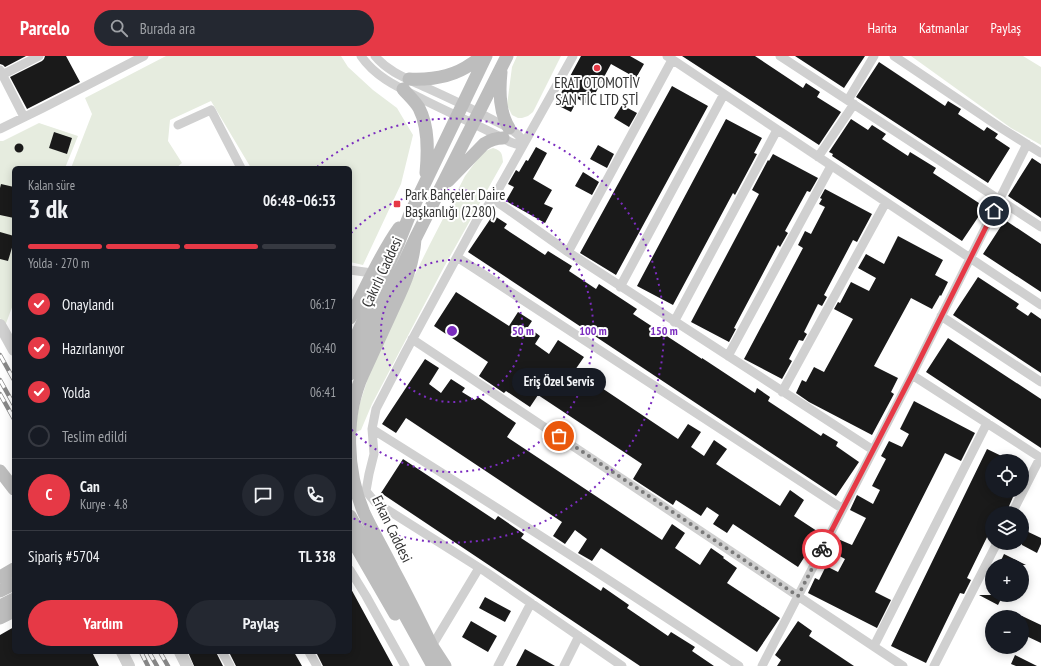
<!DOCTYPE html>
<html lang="tr">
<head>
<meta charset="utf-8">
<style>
	body { margin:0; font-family:"PT Sans Narrow",sans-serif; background:#242831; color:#f1f3f6; height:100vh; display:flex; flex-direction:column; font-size:15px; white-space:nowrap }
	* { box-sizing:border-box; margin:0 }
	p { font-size:13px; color:#9ea1a6 }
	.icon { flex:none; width:22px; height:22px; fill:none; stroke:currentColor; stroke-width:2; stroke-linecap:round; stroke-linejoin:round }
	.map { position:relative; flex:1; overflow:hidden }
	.drawer { position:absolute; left:12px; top:110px; width:340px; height:488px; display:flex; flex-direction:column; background:#171b24; border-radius:6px; box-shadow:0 2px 10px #0003 }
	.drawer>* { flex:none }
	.buttons { position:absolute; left:985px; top:398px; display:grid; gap:8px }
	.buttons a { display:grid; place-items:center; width:44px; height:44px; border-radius:50%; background:#171b24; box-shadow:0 2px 10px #0003; font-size:20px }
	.pin { position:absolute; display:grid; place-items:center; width:34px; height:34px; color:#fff; margin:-17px; border:2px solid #fff; border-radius:50%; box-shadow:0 1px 4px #0007 }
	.courier { position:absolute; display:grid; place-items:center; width:40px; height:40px; margin:-20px; border:3px solid #e63946; border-radius:50%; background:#fff; color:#222; box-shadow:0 1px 5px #0007 }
	.bubble { position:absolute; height:28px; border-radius:14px; background:#171b24; box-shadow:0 2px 10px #0003; font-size:13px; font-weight:600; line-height:28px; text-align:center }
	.summary em { font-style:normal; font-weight:600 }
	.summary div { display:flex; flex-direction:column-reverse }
	.summary { display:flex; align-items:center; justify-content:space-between; height:68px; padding:0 16px }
	h1 { font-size:26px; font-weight:600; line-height:30px }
	.bar { display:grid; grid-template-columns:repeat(4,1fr); gap:6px 4px; align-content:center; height:48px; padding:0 16px }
	.bar i { height:5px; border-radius:3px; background:#363941 }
	.bar .current { background:#e63946 }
	.bar p { grid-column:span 4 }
	.line { display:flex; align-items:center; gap:10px; padding:0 16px; border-top:1px solid #363941 }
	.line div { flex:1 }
	.round { display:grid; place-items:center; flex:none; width:42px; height:42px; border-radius:21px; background:#242831 }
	ol { padding:0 16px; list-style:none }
	li { display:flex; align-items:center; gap:12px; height:44px }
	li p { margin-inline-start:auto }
	li .icon { padding:4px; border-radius:50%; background:#e63946; color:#fff; stroke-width:4 }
	li:last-child { color:#9ea1a6 }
	li i { width:22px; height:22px; border:2px solid #363941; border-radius:50% }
	.button { display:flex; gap:8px; margin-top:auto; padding:8px 16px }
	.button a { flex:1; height:46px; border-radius:24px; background:#e63946; color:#fff; font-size:16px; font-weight:600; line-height:46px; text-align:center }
	.button a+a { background:#242831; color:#f1f3f6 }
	header { display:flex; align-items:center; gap:24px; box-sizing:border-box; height:56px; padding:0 20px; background:#e63946; color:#fff }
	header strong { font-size:19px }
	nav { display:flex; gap:22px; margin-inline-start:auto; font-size:14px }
	.search { width:280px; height:36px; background:#242831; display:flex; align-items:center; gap:10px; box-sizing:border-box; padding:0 14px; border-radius:22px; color:#9ea1a6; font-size:15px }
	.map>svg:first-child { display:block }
</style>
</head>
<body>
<header>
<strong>Parcelo</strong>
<div class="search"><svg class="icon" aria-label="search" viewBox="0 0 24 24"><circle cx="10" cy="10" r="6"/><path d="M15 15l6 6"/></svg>Burada ara</div>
<nav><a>Harita</a><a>Katmanlar</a><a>Paylaş</a></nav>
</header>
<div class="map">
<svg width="1041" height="610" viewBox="0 0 1041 610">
	<rect width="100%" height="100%" fill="#fff"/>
	<path fill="#e6ecdf" d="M166,0H341L348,11L373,34L397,52L413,79L401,128L363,209L350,206V112H251L211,45L170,64L168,85L182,107L176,112H71L92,58L85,42Z
		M517,0H561L533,56L528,60L522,62H518L512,59L507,49L512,11Z
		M911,0H1023L1041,11V89L1011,72Z
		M39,67L78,80L65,112H14V246L5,270L0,262V85H3Z
		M493,92C502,95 502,97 503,106L444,211L372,348L361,374L356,376V366L360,347L376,297L430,188L465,120L483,96Z"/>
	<path fill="#1a1a1a" d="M0,0H26L5,11L3,9L0,8Z
		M45,0H66L80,26L27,53L10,21L42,5L44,3Z
		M581,0H630L644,8L636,22L611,8L589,49L578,43L571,56L555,48Z
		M682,0H755L803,32L806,27L820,36L817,41L841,56L819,89Z
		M795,0H865L844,32Z
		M879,6L945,50L948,45L961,53L958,58L984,75L987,71L998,78L995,82L1010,92L988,127L856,41Z
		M672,30L708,50L616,219L580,197Z
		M622,49L637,57L629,71L614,62Z
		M726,63L762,82L754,97L757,98L735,139L733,137L673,249L637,230Z
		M851,63L868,74L872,69L886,78L882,83L908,100L910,96L936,112L933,117L985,151L962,185L832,100L833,98L829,96Z
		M54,76L72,82L67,98L49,92Z
		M14.5 92a4.5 4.5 0 1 1 9 0a4.5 4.5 0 1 1-9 0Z
		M598,89L614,98L607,112L590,103Z
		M536,91L547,97L533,123L552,134L544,148L553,152L545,167L506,145L514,131L508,128L516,114L519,116L526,104L528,105Z
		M773,98L818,122L810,136L807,135L785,175L788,177L780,191L778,189L734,272L736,273L729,286L691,266L759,138L752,134L768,104L769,105Z
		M1032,102L1041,108V162L1008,140Z
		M583,116L599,126L592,139L575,130Z
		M1,128L14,131V162L0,159V132Z
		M825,133L872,158L857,186L853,184L824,239L827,241L822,250L818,248L804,276L807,278L803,285L799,284L789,303L792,305L782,323L744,303L803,192L798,189L805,175L811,178L825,151L819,148L822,143L820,142Z
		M493,159L507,168L504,172L545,199L548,195L572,210L569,215L596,233L599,228L637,253L633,258L702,303V302L755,337L757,332L770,341L768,345L821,380L823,377L838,386L836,390L859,406L836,440L468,196Z
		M1005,164L1041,188V236L983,198Z
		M0,176L14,180V185L8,205L0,203Z
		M898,180L943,204L935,219L948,226L941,240L940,239L932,253L911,242L874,310L898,322L891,336L894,338L872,379L809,346L796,337L802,324L806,326L814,311L824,316L853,263L834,253L838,246L840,247L851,226L869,235L876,222L858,212L866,198L884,208Z
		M978,221L1019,248L1016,252L1028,260L1031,256L1041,263V317L953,259Z
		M456,236L509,270L518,256L532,265L528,271L540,280L535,288L549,298L558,284L584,301L575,314L678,383L688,368L701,376L691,391L704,400L714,384L727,393L716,408L780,450L790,434L804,444L794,460L820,477L798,511L733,468L727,477L713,468L719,459L707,451L701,460L676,444L673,449L633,423L642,408L538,339L530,351L506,335L504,337L479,320L488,306L434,270Z
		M948,282L1041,343V392L926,316Z
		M425,303L439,312L429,328L441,337L451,323L465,332L462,336L475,344L478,341L516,367L507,381L662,484L672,468L685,477L675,492L700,509L711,492L724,501L723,502L737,512L727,527L780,562L757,596L601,492L592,505L578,497L587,483L575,474L565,488L553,480L562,466L406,362L396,377L382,368Z
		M914,345L975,377L961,405L945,397L875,536L891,544L877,572L808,537L815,522L819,524L826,510L838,516L845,503L832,496L838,483L852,489L866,462L850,454L857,439L873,448L880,434L872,430L886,403L881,400L889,385L902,391L909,378L900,373Z
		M987,393L1012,405H992V435H1010L1008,438L1013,441L1006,457L1000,454L999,457H992V471L967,522L971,524L964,538L960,537L926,607L891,590Z
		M403,403L495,464L498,460L524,478L521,482L601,535L603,531L629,549L627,552L668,580L671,576L695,591L692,595L714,610H640L381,437Z
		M1022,473L1041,482V488L1037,497L1022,489Z
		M1004,498L1026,509H999Z
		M350,531L393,610H323L316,596H350Z
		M979,539H1003L998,549Z
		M485,541L511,555L505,566L479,552Z
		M1022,560L1041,569V587L1022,578Z
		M471,565L497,580L488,596L462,581Z
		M798,565L812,575L809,580L854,610H777L781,604L775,599Z
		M14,571V596H92L99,610H0V579Z
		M525,593L555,610H516Z
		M188,596H216L223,610H194Z
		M229,596H294L302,610H236Z
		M1015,599L1037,610H1016L1011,608Z"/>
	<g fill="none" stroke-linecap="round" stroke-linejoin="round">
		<path stroke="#d0d0d0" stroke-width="9" d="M361,0C376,22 400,32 424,44C452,58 482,71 510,86L516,88L524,87C518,75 505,70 493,64C471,52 449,42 427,32C408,23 388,16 375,0
			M573,0L493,143L478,162L405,297L376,353L372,373L374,398L369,418L366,435L375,446L486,516L622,610
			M667,0L970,202L1041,249
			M780,0L1041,171
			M894,0L1001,72L1041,97
			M0,14L24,61
			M2,19L39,0
			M848,44L874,0
			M178,69L211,54L241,112
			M0,73L43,52L144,0
			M818,101L854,48
			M493,143L568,196L873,394
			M568,196L672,4
			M457,201L843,453
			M350,214L372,217
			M620,231L724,38
			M941,260L1041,326
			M674,266L777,74
			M412,283L903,610
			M728,300L831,110
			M912,319L1041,402
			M782,336L886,146
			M372,373C495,450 618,529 739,610
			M1012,457L1040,402
			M350,514L366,540L405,610
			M432,590L479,512
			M874,590L987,367
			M222,596L230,610
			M309,596L317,610
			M498,610L531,547
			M564,610L579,580
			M762,610L912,319L1027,88
			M934,610L997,487"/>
		<path stroke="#d0d0d0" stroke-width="12" d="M0,269L14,294
			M122,596L129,610
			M180,596L187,610"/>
		<path stroke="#bdbdbd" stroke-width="13" d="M501,16C499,35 499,56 509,72
			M409,23C430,24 453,21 471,8C475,6 478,3 481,0
			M403,33C408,39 415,45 419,52C429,71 428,96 426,117
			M448,125L484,88C490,84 495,82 503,82
			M415,183C413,212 403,231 391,257C382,277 372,298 363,318C344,360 346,415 364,457C373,476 383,493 392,511C406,537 419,563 432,590L445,610
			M350,262C366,232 379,200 399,172
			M350,294L398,188L410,158L486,0
			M350,318L366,288L415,183L507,0
			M0,415L14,433
			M350,460L433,610
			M350,480L395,558
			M0,521L14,513
			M0,535L14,528
			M0,550L14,543
			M0,562L14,555"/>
		<defs>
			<path id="rail" d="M0,299L14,324
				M0,324L14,349
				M0,338L14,363
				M141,596L148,610
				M149,596L157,610
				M160,596L168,610"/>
		</defs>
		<use href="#rail" stroke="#888" stroke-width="4.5"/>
		<use href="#rail" stroke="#fff" stroke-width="3" stroke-dasharray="9" stroke-linecap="butt"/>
	</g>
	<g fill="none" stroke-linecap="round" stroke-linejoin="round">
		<path stroke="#7a7a7a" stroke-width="4" stroke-dasharray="0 7.2" d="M559,380L798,540L822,493"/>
		<path stroke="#e63946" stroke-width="5" d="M822,493L912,319L994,155"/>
	</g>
	<g fill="none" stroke="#7b2cbf" stroke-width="2" stroke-dasharray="2 4">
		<circle cx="452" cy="275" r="71"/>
		<path d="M351 177A141 141 0 1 1 351 373"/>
		<path d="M317 111A212 212 0 1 1 351 461"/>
	</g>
	<g fill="#e63946" stroke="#fff" stroke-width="1.5">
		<circle cx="597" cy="12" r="4"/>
		<rect x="393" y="144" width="8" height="8" rx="2"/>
	</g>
	<g text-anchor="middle" stroke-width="4" stroke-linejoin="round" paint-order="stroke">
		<g font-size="15" fill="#333" stroke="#fff">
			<text x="597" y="32">ERAT OTOMOTİV<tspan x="597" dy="17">SAN TİC LTD ŞTİ</tspan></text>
			<text x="405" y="144" text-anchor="start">Park Bahçeler Dai̇re<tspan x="405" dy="17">Başkanlığı (2280)</tspan></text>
		</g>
		<g font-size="15" fill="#333" stroke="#fff">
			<text transform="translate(382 216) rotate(-65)" y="5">Çakırlı Caddesi</text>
			<text transform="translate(392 473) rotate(64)" y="5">Erkan Caddesi</text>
		</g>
	</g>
	<circle cx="452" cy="275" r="6" fill="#7b2cbf" stroke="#fff" stroke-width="2"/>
	<g font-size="12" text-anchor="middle" font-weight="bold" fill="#7b2cbf" stroke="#fff" stroke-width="4" stroke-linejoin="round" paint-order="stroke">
		<text x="523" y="279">50 m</text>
		<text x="593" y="279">100 m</text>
		<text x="664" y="279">150 m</text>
	</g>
</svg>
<div class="buttons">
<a><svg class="icon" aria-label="locate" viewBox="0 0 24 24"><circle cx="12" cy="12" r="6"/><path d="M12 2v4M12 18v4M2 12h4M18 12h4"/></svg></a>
<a><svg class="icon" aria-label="layers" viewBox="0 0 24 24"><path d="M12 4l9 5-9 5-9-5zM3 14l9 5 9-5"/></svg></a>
<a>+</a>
<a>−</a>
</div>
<div class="pin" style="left:559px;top:380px;background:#ea580c"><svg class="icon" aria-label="bag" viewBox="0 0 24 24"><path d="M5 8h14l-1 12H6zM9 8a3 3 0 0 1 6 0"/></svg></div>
<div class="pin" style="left:994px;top:155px;background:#1f2937"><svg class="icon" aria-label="home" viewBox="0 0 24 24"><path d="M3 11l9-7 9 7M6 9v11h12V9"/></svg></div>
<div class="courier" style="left:822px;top:493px"><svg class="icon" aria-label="bike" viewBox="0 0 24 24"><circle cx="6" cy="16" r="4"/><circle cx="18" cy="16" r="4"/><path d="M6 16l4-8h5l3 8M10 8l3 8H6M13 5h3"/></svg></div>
<div class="bubble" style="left:512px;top:312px;width:94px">Eriş Özel Servis</div>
<section class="drawer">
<div class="summary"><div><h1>3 dk</h1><p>Kalan süre</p></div><em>06:48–06:53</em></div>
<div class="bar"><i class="current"></i><i class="current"></i><i class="current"></i><i></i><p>Yolda · 270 m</p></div>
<ol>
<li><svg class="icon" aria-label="check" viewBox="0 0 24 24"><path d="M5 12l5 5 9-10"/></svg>Onaylandı<p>06:17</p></li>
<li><svg class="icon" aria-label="check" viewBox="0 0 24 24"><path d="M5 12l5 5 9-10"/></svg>Hazırlanıyor<p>06:40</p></li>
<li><svg class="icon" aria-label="check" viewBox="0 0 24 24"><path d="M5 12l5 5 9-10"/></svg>Yolda<p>06:41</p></li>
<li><i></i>Teslim edildi</li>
</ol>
<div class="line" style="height:72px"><b class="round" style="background:#e63946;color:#fff">C</b><div><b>Can</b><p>Kurye · 4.8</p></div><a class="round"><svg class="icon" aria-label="chat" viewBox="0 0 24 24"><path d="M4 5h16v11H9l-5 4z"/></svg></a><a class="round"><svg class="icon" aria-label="phone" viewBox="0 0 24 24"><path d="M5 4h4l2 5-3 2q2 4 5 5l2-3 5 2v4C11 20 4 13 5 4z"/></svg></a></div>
<div class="line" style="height:52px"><div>Sipariş #5704</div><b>TL 338</b></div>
<div class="button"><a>Yardım</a><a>Paylaş</a></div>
</section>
</div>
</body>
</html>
